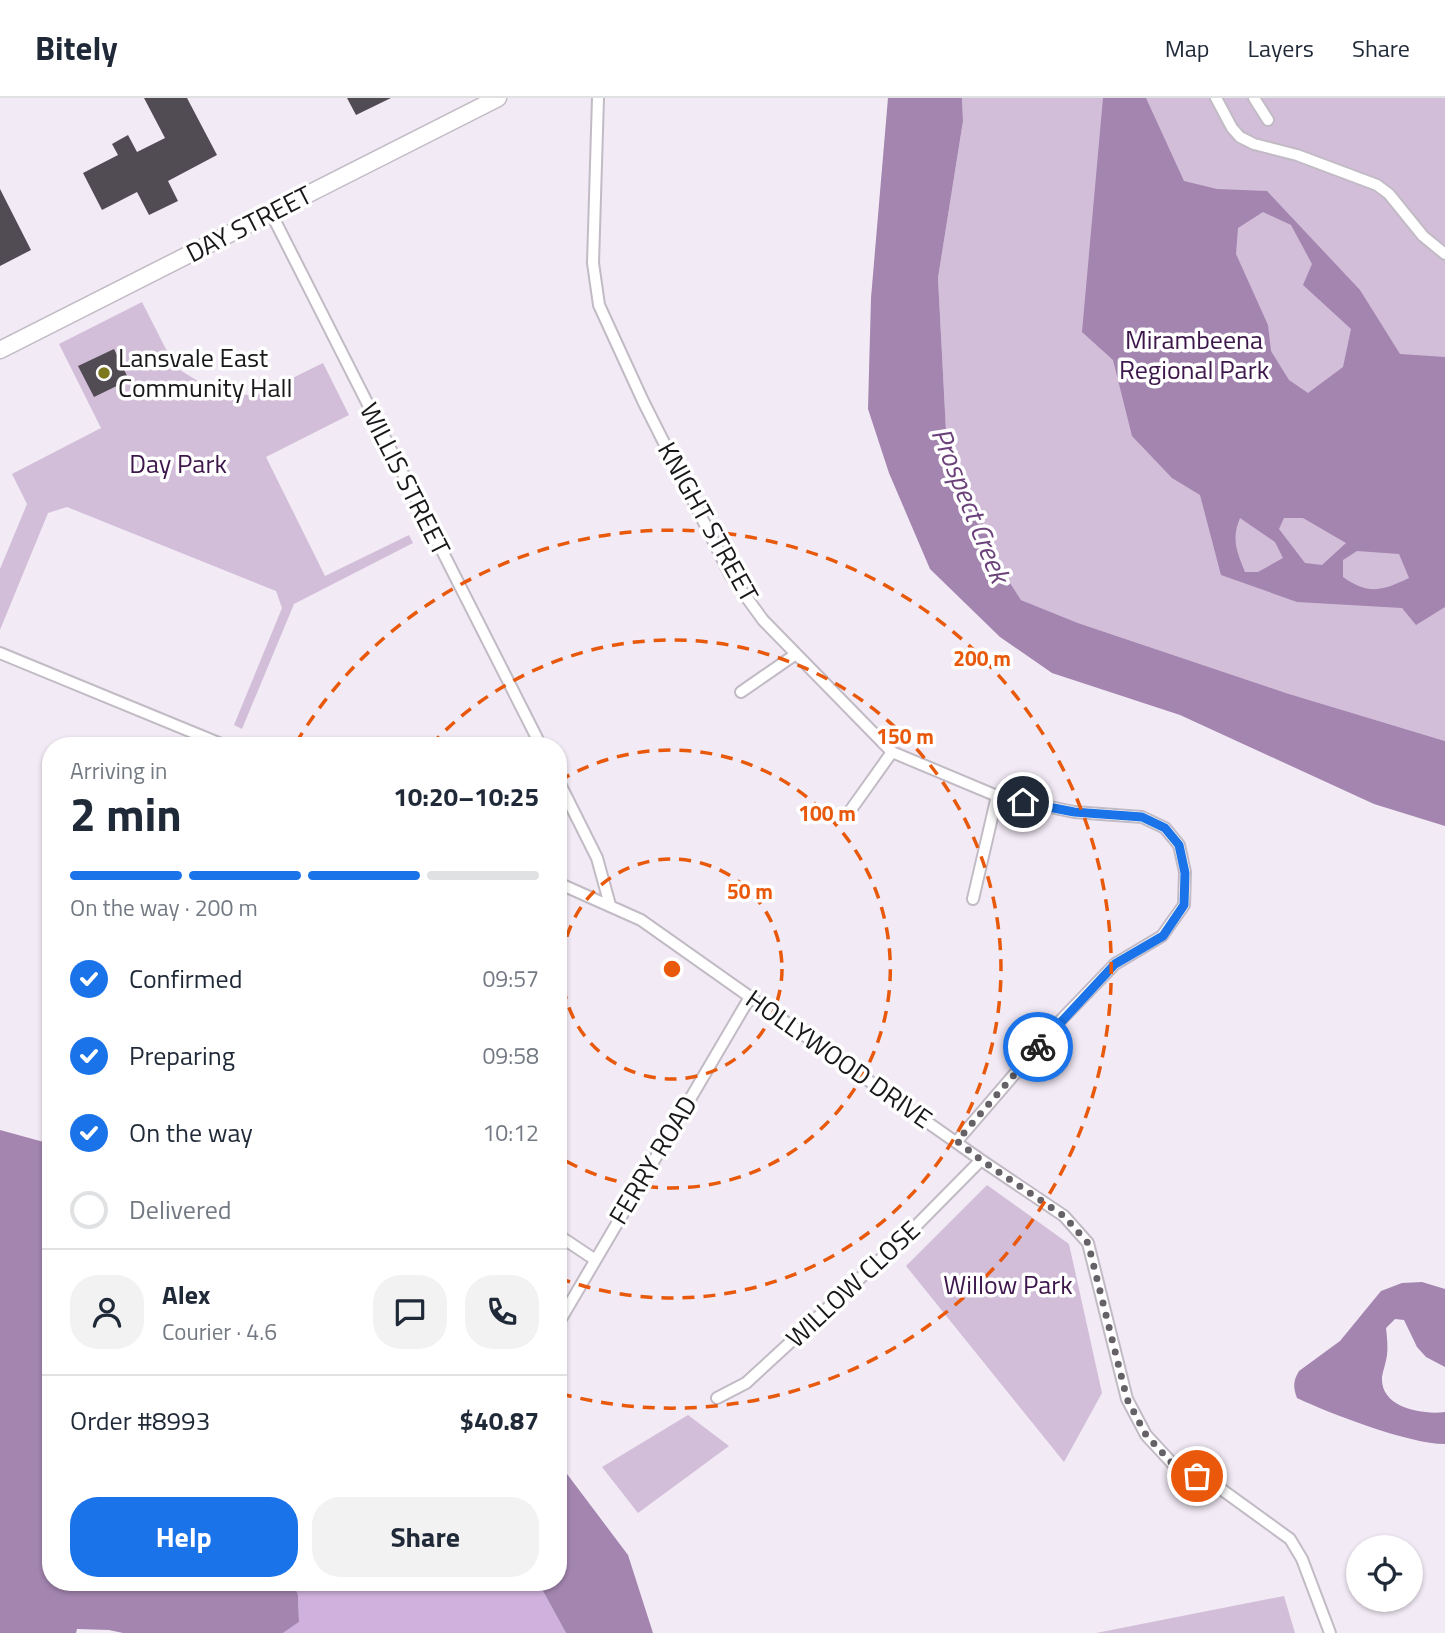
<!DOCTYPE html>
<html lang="en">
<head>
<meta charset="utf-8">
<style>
	body { margin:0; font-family:"Titillium Web",sans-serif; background:#f2f2f3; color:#1f2937; height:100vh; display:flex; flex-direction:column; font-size:26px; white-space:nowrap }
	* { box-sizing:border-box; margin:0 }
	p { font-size:23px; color:#747a83 }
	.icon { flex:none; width:38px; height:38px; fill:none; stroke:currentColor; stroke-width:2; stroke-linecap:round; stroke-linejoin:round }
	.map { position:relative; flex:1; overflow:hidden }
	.details { position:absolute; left:42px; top:639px; width:525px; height:854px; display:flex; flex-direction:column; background:#fff; border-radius:28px; box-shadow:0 2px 5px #0004 }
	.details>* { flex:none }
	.buttons { position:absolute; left:1346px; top:1437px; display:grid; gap:14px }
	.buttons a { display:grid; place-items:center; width:77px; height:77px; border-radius:50%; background:#fff; box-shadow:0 2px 5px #0004; font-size:35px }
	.pin { position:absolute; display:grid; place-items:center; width:60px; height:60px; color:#fff; margin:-30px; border:4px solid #fff; border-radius:50%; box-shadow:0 2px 7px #0007 }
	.courier { position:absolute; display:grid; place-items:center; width:70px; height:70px; margin:-35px; border:5px solid #1a73e8; border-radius:50%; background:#fff; color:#222; box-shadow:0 2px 9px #0007 }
	.summary em { font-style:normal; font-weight:700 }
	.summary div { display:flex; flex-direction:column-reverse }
	.summary { display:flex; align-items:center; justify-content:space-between; height:119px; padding:0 28px }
	h1 { font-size:46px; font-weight:700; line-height:52px }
	.bar { display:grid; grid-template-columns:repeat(4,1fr); gap:10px 7px; align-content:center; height:84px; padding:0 28px }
	.bar i { height:9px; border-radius:5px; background:#e0e1e3 }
	.bar .active { background:#1a73e8 }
	.bar p { grid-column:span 4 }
	.line { display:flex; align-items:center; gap:18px; padding:0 28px; border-top:2px solid #e0e1e3 }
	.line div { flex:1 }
	.round { display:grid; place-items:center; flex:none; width:74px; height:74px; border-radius:28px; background:#f2f2f3 }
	ol { padding:0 28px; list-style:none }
	li { display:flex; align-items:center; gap:21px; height:77px }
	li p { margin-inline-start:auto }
	li .icon { padding:7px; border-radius:50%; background:#1a73e8; color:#fff; stroke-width:4 }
	li:last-child { color:#747a83 }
	li i { width:38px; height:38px; border:4px solid #e0e1e3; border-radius:50% }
	.action { display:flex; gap:14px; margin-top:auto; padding:14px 28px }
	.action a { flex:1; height:80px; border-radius:28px; background:#1a73e8; color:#fff; font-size:28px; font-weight:700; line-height:80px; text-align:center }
	.action a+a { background:#f2f2f3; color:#1f2937 }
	header { display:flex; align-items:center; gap:42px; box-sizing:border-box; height:98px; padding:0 35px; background:#fff; border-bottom:2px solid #e0e1e3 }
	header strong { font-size:33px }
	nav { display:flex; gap:38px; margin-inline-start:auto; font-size:24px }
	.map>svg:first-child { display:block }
</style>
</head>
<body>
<header>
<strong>Bitely</strong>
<nav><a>Map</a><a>Layers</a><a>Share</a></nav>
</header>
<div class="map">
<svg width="1445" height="1535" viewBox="0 0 1445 1535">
	<rect width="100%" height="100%" fill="#f2eaf5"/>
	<path fill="#d2bed9" d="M962,0H1445V643L1286,595L1078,525L1021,502L1001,471L946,333L938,180L963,23Z
		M142,204L175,269L214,293L256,298L323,265L349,317L266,359L325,478L409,437L413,445L294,506L242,631L234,627L282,510L276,493L67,409L48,415L0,532V471L27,406L12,376L101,330L59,246Z
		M987,1087L1069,1146L1102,1295L1064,1364L906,1168Z
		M688,1317L729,1348L638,1415L602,1369Z
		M1284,1498L1295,1535H1096Z"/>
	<path fill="#d0b1dd" d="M293,1484H538L566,1535H283L299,1524L298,1497Z"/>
	<path fill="#a385af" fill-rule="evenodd" d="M888,0H962L963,23L938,180L946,333L1001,471L1021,502L1078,525L1286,595L1445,643V728L1374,706L1180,617L1052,575L1000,539L930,471L889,375L868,311L871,200Z
		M1103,0H1146L1184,83L1217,91L1267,93L1360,192L1400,256L1445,259V509L1416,527L1402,510L1297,504L1221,477L1200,397L1172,380L1132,338L1113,262L1082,234ZM1263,114L1291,127L1312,166L1303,187L1351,231L1343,269L1308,295L1289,282L1271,253L1268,227L1236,156L1238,130ZM1240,420L1275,444L1283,460L1258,474H1245C1237,454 1231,441 1240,420ZM1284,420H1303L1346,445L1322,467L1305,465L1279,431ZM1357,453L1399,456L1409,480C1382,493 1368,497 1343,479V462Z
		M0,1032L51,1046V1484H293L298,1497L299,1524L283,1535H123L109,1532L77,1531L76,1535H0Z
		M1422,1184L1445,1191V1269L1426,1259L1417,1249L1404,1222L1395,1221L1386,1230C1387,1239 1388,1248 1387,1257C1386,1265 1383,1272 1382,1279C1380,1310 1422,1317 1445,1314V1346C1409,1346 1331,1316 1297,1300C1293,1289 1293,1283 1299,1273L1340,1243L1381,1193L1402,1185Z
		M558,1364L628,1457L653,1535H566L538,1484H558Z"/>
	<path fill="#514b54" d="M144,0H187L217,57L168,83L178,103L149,117L137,94L102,112L83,75L118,57L112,46L128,37L137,54L165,40Z
		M347,0H391L356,17Z
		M0,91L31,152L0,168Z
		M114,251L129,282L94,299L78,268Z"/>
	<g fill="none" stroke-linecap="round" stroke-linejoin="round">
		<defs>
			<path id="street" d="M598,0L593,165L599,207L643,303L731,478L763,522L892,654L997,698L1074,714L1142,719L1165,730L1179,747L1185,774L1184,807L1162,838L1115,866L1061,922L957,1043
				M1216,0L1232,30L1240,39L1254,46L1297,57L1377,87L1389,96L1423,138L1445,156
				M1254,0L1268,22
				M271,115L541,648
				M0,555L226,648
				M741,594L796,556
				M558,682L597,760L610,807
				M850,713L892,654
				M558,785L641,822L981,1062L1064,1118L1088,1145L1127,1301L1146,1337L1172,1365L1221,1391L1290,1441L1302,1461L1330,1535
				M973,801L997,698
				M558,1137L594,1161
				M558,1226L750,899
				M717,1300L746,1285L907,1137L981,1062"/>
			<path id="secondary" d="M0,252L498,0"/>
		</defs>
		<use href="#street" stroke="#c2bbc5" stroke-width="14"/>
		<use href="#secondary" stroke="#c2bbc5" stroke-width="19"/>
		<use href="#street" stroke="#fff" stroke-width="10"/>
		<use href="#secondary" stroke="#fff" stroke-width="16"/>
	</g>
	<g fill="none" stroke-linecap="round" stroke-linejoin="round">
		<path stroke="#656167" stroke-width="7" stroke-dasharray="0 12.6" d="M1038,949L957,1043L981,1062L1064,1118L1088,1145L1127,1301L1146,1337L1172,1365L1197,1378"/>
		<path stroke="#1a73e8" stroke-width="9" d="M1023,704L1074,714L1142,719L1165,730L1179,747L1185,775L1184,807L1163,838L1115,866L1038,949"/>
	</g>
	<g fill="none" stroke="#e8590c" stroke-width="3.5" stroke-dasharray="12 9">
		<circle cx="672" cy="871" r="110"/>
		<path d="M559 683A219 219 0 1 1 559 1059"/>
		<path d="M431 647A329 329 0 1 1 559 1180"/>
		<path d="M296 645A439 439 0 1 1 558 1295"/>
	</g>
	<circle fill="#7d781e" stroke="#fff" stroke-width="2.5" cx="104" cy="275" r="7"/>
	<g text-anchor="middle" stroke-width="7" stroke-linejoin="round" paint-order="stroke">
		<g font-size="26" fill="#19171a" stroke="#fff">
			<text transform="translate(249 126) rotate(-27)" y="9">DAY STREET</text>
			<text transform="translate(405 381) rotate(63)" y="9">WILLIS STREET</text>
			<text transform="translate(708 424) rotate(61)" y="9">KNIGHT STREET</text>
			<text transform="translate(839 961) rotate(35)" y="9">HOLLYWOOD DRIVE</text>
			<text transform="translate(653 1062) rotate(-59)" y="9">FERRY ROAD</text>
			<text transform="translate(853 1186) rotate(-43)" y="9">WILLOW CLOSE</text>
		</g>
		<g font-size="26" fill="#3d164b" stroke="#fff">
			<text x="1194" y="251">Mirambeena<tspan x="1194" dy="30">Regional Park</tspan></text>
			<text x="178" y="375">Day Park</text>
			<text x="1008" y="1196">Willow Park</text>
		</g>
		<g font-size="26" fill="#19171a" stroke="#fff" text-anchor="start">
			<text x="118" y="269">Lansvale East<tspan x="118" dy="30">Community Hall</tspan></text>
		</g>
		<g font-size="28" font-style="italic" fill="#6b427a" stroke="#fff">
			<text transform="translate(971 407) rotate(68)" y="10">Prospect Creek</text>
		</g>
	</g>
	<circle cx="672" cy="871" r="10" fill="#e8590c" stroke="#fff" stroke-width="3.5"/>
	<g font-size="21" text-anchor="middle" font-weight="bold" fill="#e8590c" stroke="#fff" stroke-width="7" stroke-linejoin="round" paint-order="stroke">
		<text x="982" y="568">200 m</text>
		<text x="905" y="646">150 m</text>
		<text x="827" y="723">100 m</text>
		<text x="750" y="801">50 m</text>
	</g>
</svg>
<div class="buttons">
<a><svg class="icon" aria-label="locate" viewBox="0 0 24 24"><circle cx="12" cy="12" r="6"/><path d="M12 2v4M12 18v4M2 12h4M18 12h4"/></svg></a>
</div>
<div class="pin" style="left:1197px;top:1378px;background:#ea580c"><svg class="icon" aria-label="bag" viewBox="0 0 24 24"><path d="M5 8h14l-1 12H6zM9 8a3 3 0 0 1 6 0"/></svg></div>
<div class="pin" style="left:1023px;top:704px;background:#1f2937"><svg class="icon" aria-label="home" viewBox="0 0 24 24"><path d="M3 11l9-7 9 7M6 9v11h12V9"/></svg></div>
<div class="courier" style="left:1038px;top:949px"><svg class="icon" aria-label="bike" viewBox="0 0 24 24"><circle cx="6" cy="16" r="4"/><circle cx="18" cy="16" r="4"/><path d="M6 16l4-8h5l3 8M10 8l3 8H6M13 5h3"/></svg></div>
<section class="details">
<div class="summary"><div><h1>2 min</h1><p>Arriving in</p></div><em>10:20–10:25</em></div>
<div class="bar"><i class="active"></i><i class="active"></i><i class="active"></i><i></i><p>On the way · 200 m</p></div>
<ol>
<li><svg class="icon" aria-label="check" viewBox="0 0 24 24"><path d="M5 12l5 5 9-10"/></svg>Confirmed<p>09:57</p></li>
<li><svg class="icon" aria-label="check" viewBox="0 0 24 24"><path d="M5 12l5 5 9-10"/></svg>Preparing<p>09:58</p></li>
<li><svg class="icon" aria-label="check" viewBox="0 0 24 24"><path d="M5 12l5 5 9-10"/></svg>On the way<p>10:12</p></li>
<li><i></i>Delivered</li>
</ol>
<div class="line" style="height:126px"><a class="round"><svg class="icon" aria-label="person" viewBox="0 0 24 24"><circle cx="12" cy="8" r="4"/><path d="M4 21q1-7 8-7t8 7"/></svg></a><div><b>Alex</b><p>Courier · 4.6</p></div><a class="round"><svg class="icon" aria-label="chat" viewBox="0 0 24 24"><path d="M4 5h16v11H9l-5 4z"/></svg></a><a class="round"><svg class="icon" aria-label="phone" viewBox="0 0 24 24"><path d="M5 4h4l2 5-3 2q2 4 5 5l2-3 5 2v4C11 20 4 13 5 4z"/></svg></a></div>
<div class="line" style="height:91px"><div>Order #8993</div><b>$40.87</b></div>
<div class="action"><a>Help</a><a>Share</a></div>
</section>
</div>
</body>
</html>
